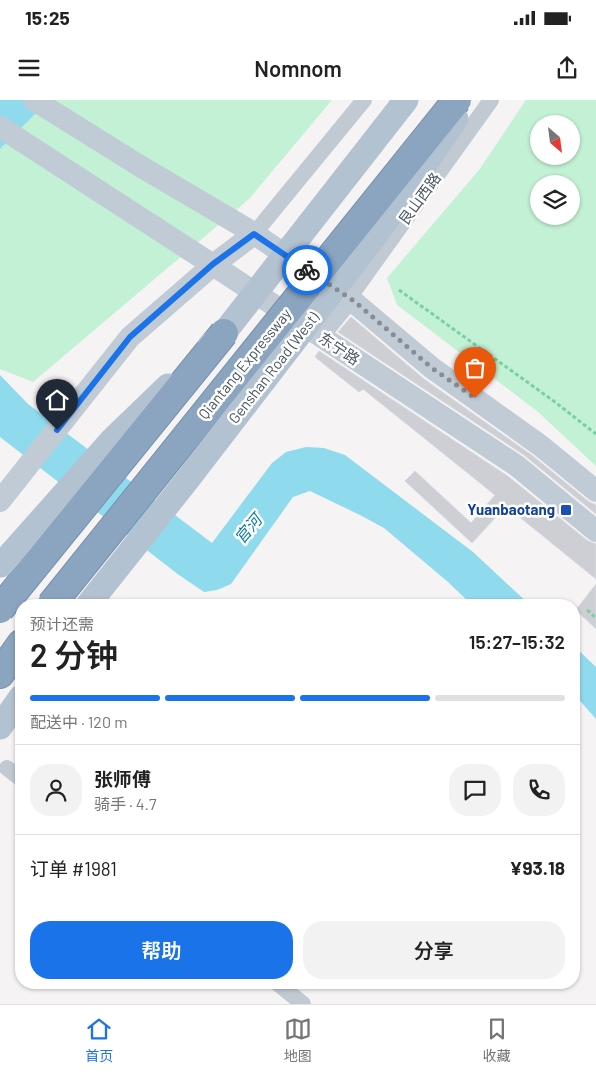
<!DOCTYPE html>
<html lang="zh">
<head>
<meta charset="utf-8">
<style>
	body { margin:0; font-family:Barlow,"Noto Sans SC",sans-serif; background:#f2f2f2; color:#222; height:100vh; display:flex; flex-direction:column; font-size:19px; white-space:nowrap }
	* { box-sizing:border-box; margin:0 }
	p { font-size:16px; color:#767676 }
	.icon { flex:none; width:28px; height:28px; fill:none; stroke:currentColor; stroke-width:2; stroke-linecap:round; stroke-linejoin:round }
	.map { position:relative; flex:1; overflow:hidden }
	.side { position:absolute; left:15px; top:499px; width:565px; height:390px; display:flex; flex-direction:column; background:#fff; border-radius:20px; box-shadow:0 1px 4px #0004 }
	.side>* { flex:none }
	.needle { width:32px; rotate:152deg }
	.tools { position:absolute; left:530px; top:15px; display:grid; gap:10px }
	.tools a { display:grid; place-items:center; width:50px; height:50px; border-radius:50%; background:#fff; box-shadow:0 1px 4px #0004; font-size:25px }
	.pin { position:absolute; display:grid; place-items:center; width:42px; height:42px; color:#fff; margin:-51px -21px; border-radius:50% 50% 50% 0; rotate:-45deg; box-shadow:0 0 5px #0007 }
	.pin .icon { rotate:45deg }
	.courier { position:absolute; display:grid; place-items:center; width:50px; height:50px; margin:-25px; border:4px solid #1a73e8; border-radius:50%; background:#fff; color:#222; box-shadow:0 1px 6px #0007 }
	.head em { font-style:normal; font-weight:600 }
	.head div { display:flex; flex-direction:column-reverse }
	.head { display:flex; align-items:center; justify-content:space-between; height:85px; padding:0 15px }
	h1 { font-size:32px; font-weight:600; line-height:38px }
	.bar { display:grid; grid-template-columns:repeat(4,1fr); gap:8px 5px; align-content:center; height:60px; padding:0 15px }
	.bar i { height:6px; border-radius:4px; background:#e0e0e0 }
	.bar .active { background:#1a73e8 }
	.bar p { grid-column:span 4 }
	.line { display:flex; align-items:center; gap:12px; padding:0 15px; border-top:1px solid #e0e0e0 }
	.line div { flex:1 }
	.round { display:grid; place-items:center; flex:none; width:52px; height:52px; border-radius:20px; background:#f2f2f2 }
	.action { display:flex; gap:10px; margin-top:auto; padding:10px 15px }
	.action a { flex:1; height:58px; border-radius:20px; background:#1a73e8; color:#fff; font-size:20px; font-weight:600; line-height:58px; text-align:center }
	.action a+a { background:#f2f2f2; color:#222 }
	.status { display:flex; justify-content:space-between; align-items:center; height:35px; padding:0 25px; background:#fff; direction:ltr }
	.status svg { height:14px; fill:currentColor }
	header { display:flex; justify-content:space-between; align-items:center; height:65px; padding:0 15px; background:#fff; font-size:22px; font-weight:600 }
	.tab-bar { display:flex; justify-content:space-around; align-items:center; height:70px; border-top:1px solid #e0e0e0; background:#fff; font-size:14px; color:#767676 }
	.tab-bar a { display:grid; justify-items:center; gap:2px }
	.tab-bar .active { color:#1a73e8 }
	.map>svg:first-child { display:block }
</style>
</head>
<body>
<div class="status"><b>15:25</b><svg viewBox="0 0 49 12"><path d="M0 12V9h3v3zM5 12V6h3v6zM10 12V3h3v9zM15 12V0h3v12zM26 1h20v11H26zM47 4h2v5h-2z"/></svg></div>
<header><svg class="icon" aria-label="menu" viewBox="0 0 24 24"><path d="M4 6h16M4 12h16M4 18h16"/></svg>Nomnom<svg class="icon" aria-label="share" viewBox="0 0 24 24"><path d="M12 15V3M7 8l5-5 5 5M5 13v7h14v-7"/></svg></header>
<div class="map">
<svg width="596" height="904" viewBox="0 0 596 904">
	<rect width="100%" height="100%" fill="#f5f3f3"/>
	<path fill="#c3f1d5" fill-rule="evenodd" d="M0,0H332L249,99L33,282L0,269Z
		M526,0H596V366L537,311L397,205L387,178L479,70ZM539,24H571V56H539ZM539,84H571V116H539Z"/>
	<path fill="#90daee" d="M0,0H49L0,49Z
		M0,275L28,304L212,443L272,363L286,352L306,347L324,348L345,355L473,452L530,505H472L448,482L384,428L360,415L310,391L293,397L231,484L217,490L204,492L179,475L0,337Z
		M574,546L596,567V619L574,594Z"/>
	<path fill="#cdcfd5" stroke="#d7d9de" d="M351,217L424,279L533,356L588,401L596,405V414L524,355L338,232Z
		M319,251L509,377L588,441L596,444V479L506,406L472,443L405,381L415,371L471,423L495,395L363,289L359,292L315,257Z
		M596,484V529L576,510Z"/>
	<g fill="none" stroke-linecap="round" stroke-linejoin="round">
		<defs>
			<path id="highway" d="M0,574L21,544"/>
		</defs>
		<use href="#highway" stroke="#7690ad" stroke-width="30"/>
		<path stroke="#7ad0a6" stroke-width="3" stroke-dasharray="4 2.5" stroke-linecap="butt" d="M399,190L555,302L596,334
			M587,510L596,518"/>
		<path stroke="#c1cad2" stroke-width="16" d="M254,134L364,0
			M349,198L491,0
			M7,668L21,679
			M276,882L303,904"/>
		<path stroke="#c1cbd6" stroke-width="22" d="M34,0L140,66L247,129L349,198L432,268L541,346L596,391
			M0,27L213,165L517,366L596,431
			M319,235L349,198
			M0,401L130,237L213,165L254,134"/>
		<path stroke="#b3c2d1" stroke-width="25" d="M0,627L21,597"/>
		<use href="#highway" stroke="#8ba5c1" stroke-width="28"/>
		<defs>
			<path id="highway-bridge" d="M51,505L457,0
				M0,509L224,233"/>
		</defs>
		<use href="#highway-bridge" stroke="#7690ad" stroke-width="30" stroke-linecap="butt"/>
		<path stroke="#b3c2d1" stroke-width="25" d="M210,246L224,233L406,0
			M1,465L112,340L168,286
			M88,505L188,379L381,128L456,19"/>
		<use href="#highway-bridge" stroke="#8ba5c1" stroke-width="28"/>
	</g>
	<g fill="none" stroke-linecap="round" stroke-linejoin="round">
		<path stroke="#868d94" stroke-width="5" stroke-dasharray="0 9" d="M307,170L354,201L432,268L475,298"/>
		<path stroke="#1a73e8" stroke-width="6" d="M57,330L130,237L213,164L254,134L307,170"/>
	</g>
	<rect fill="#1a4fb4" stroke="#fff" stroke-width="2" x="560" y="404" width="12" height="12" rx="2.5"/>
	<g text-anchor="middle" stroke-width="5" stroke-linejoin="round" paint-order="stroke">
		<g font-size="15" fill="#4a5661" stroke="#fff">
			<text transform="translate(420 99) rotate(-54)" y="5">艮山西路</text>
			<text transform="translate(339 249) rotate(34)" y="5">东宁路</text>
			<text transform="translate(245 264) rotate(-51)" y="5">Qiantang Expressway</text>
			<text transform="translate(274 268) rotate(-52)" y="5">Genshan Road (West)</text>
		</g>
		<g font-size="15" font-weight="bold" fill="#164399" stroke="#fff" text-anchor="end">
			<text x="555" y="415">Yuanbaotang</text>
		</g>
		<g font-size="16" font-style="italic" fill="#0c7c9b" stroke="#fff">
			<text transform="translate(248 429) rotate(-50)" y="6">官河</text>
		</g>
	</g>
</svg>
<div class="tools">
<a><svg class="needle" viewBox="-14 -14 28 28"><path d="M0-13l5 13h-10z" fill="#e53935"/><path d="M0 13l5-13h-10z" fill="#767676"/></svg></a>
<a><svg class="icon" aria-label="layers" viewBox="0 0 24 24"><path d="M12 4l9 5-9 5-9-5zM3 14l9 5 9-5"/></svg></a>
</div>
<div class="pin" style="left:475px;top:298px;background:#ea580c"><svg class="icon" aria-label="bag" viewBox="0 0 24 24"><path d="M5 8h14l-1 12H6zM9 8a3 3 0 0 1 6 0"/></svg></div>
<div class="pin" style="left:57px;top:330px;background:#1f2937"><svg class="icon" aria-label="home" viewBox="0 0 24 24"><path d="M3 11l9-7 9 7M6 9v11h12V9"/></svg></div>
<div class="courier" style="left:307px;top:170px"><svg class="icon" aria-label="bike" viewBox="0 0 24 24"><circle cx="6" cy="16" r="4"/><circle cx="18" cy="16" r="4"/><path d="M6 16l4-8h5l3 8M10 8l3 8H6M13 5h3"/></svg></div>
<section class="side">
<div class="head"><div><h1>2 分钟</h1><p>预计还需</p></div><em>15:27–15:32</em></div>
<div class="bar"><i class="active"></i><i class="active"></i><i class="active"></i><i></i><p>配送中 · 120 m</p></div>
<div class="line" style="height:90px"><a class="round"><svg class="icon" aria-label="person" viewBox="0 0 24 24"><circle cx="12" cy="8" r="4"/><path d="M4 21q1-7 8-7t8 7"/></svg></a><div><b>张师傅</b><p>骑手 · 4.7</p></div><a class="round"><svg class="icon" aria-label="chat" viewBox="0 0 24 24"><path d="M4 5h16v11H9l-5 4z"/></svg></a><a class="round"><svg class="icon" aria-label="phone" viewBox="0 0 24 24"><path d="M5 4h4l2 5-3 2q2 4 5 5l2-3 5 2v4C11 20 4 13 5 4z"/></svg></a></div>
<div class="line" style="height:65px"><div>订单 #1981</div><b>¥93.18</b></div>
<div class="action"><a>帮助</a><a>分享</a></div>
</section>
</div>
<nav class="tab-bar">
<a class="active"><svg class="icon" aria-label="home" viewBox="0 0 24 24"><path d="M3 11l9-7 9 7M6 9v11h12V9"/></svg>首页</a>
<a><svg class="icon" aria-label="map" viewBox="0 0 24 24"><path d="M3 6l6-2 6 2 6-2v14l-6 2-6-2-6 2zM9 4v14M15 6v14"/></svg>地图</a>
<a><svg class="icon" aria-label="saved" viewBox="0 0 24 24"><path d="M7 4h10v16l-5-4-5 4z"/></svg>收藏</a>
</nav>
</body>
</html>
